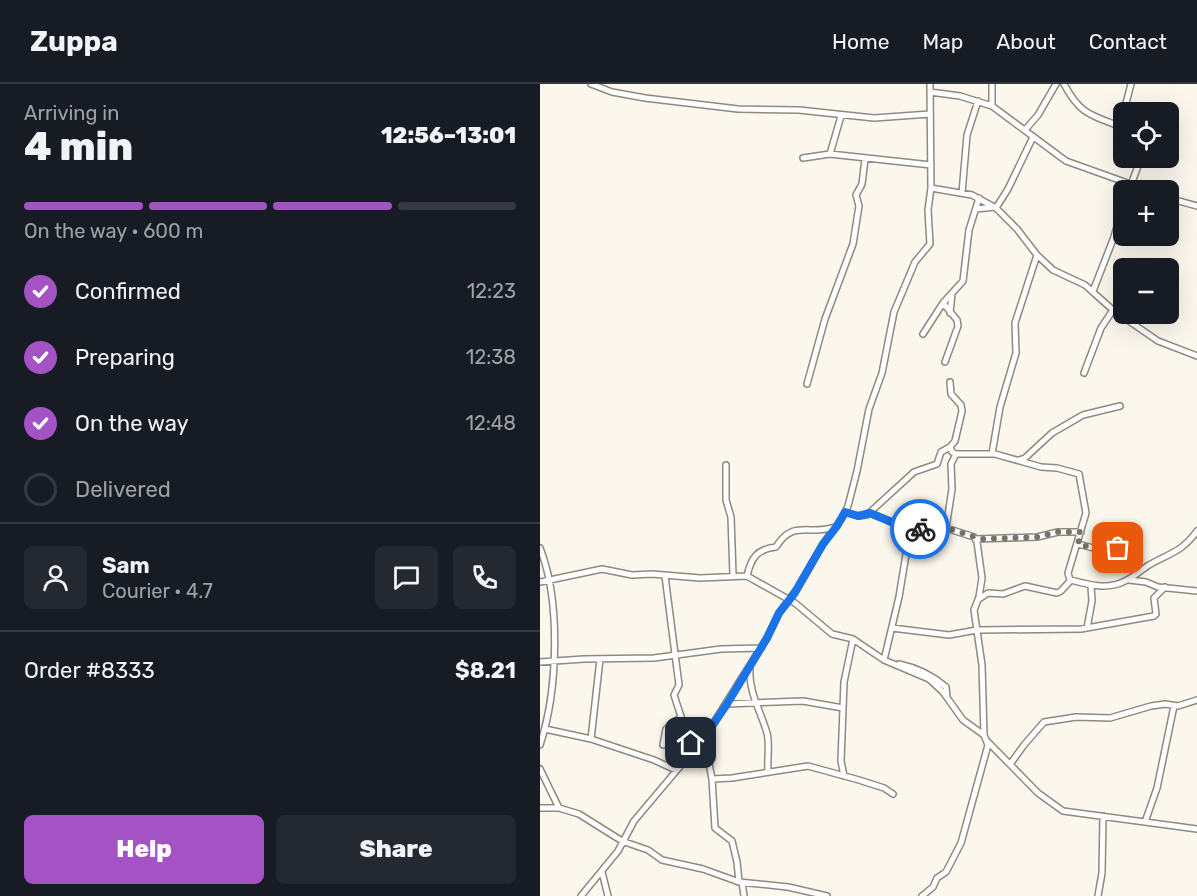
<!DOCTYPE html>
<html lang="en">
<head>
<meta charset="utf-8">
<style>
	body { margin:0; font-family:Rubik,sans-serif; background:#242831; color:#f1f3f6; height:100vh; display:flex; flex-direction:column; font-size:22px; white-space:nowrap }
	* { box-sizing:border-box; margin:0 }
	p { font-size:20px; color:#9ea1a6 }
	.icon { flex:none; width:33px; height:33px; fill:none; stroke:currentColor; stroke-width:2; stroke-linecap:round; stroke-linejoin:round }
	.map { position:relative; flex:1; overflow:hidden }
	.drawer { display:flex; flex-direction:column; background:#171b24; width:540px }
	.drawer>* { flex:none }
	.buttons { position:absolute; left:573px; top:18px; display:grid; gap:12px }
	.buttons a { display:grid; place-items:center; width:66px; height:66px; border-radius:9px; background:#171b24; box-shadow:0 6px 24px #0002; font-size:30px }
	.pin { position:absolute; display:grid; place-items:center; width:51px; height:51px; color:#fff; margin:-26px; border-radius:12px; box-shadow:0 3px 9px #0006 }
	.courier { position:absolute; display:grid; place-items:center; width:60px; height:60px; margin:-30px; border:4px solid #1a73e8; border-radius:50%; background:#fff; color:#222; box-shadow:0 2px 8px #0007 }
	.overview em { font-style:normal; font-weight:800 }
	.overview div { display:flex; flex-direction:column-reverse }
	.overview { display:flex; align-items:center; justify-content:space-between; height:102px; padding:0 24px }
	h1 { font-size:39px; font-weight:800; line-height:45px }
	.bar { display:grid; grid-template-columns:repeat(4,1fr); gap:9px 6px; align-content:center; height:72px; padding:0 24px }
	.bar i { height:8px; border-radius:4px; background:#363941 }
	.bar .selected { background:#a353c4 }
	.bar p { grid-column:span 4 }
	.line { display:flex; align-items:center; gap:15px; padding:0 24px; border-top:2px solid #363941 }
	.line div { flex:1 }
	.round { display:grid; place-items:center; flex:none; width:63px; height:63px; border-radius:9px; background:#242831 }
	ol { padding:0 24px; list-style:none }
	li { display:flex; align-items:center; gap:18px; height:66px }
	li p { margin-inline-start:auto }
	li .icon { padding:6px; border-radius:50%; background:#a353c4; color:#fff; stroke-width:4 }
	li:last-child { color:#9ea1a6 }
	li i { width:33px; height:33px; border:3px solid #363941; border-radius:50% }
	.cta { display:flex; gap:12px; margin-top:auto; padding:12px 24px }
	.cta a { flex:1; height:69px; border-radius:9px; background:#a353c4; color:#fff; font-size:24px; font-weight:800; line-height:69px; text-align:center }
	.cta a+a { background:#242831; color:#f1f3f6 }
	header { display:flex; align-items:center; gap:36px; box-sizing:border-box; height:84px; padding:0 30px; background:#171b24; border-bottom:2px solid #363941 }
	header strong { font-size:28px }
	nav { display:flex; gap:33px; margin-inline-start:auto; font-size:21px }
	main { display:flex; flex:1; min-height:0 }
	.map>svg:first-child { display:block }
</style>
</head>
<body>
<header>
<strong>Zuppa</strong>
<nav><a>Home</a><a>Map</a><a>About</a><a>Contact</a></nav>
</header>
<main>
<section class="drawer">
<div class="overview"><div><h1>4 min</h1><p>Arriving in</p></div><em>12:56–13:01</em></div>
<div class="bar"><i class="selected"></i><i class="selected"></i><i class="selected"></i><i></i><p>On the way · 600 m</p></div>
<ol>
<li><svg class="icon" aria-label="check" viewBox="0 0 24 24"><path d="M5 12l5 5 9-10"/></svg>Confirmed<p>12:23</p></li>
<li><svg class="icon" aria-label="check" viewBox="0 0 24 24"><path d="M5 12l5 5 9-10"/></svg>Preparing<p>12:38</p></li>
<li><svg class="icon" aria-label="check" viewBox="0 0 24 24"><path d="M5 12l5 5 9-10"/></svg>On the way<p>12:48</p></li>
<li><i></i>Delivered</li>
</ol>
<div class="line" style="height:108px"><a class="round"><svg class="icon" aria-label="person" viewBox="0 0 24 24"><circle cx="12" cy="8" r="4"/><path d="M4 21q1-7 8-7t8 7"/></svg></a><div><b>Sam</b><p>Courier · 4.7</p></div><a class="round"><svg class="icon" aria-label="chat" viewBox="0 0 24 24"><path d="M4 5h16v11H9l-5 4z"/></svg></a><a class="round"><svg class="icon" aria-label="phone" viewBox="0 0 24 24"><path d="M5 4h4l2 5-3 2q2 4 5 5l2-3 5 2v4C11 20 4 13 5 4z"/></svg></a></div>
<div class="line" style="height:78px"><div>Order #8333</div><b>$8.21</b></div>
<div class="cta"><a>Help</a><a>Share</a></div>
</section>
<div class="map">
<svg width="657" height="812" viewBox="0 0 657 812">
	<rect width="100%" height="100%" fill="#fcf7ec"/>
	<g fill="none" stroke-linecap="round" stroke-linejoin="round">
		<defs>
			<path id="minor" d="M51,0L72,8L105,14L198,25L259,26L334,34L390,30
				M452,0V22
				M524,0C541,32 552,31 584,44
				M390,8L420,12L452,22L526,77L607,106
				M580,42L591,0
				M485,46L498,31L516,0
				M290,70L301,32
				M263,74L290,70L391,81
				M391,104L432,111L456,124L477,145L497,171L513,186L545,201L573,226L618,257L657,272
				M589,106L601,74
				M422,109L427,51L438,17
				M628,114L657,122
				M456,124L468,105L493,53
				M436,125L455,123
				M553,207L574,153L584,119
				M403,219L417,236L418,242L405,278
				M410,229L412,210
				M383,250L403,219L423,197L429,146L439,114
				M544,289L561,244L573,226
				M267,300L285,235L313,160L319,122L316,111L322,100L325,75
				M410,363L412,368L416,370H455L501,383L517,384L539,390L546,429L528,489L530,496
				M452,370L460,323L476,269L475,239L497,171
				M479,376L485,374L512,349L543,331L580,322
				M186,381V416L191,433L193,491
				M305,428L318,432L327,431L374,388L397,380L401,368L410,363L415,357L422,327L421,321L411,310L410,298
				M330,429L373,447
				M406,444L434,453L437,458L442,494L439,513L434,526L442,581L444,651
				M436,455L497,453L518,448H541
				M538,460L557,465L589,464
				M0,464C21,518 18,606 0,661
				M125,492L139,601L134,611L146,648L156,666
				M207,492C211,474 217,465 236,463C253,435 269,452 295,443
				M589,496L606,498L618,503L657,507
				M0,498L62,485L92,491L112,490L160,494L207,492L255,519L292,550L313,555L344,576L389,595L403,608L423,636L444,651L448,661L421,759L406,788L397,794L393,803L382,812
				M439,515L448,509L463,510L485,502L517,509L521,507L531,496C549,501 568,506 585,497C594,493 601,486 609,481C630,469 642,468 657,447
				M352,544L409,551L437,546
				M547,544L552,517L551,502
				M437,546L541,545L614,532L616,530L614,514L625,503
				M344,576L359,513L369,452L375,446L406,444L412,405L411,380L416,370
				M0,578L44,575L114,574L181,565L221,564
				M359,580C378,584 392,591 406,603L407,613
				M210,584C208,607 221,628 227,649C230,660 227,676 228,688
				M187,620L263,617L303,624
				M5,645L51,655L114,676L136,686
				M164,654L172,695L175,744L192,757L197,778L199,798
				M51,655L60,575
				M447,657L498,709L523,727L657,745
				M123,661L126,645L141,633
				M471,679L484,661L504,638L536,633L570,634L611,622L625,620L638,622L657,616
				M0,685L19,724
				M304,692L301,677L304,598L313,555
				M172,695L192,694L268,682L319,696L344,704L353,710
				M0,724H19L39,730L82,757L108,766L122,776L163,785L199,798L248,803L287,812
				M605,738L617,704L634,622
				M62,788L68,812
				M202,798L204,812
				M41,812L78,767L94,737L164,654L227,554L239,529L257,505L283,460L302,434L308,422L317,387L329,325L342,289L354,228L375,178L390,160L388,126L391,104L390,0
				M558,812L562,789L563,732"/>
		</defs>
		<use href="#minor" stroke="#8d8a80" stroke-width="8"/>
		<use href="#minor" stroke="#fff" stroke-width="5"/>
	</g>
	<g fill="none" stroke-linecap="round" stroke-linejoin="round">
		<path stroke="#74726b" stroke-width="6" stroke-dasharray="0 10.8" d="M380,445L406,444L442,455L497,453L518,448H541L538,460L557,465L578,464"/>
		<path stroke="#1a73e8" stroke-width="8" d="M151,659L156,666L187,620L227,554L239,529L254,510L283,460L297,442L305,428L318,432L330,429L373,447L380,445"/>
	</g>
</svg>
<div class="buttons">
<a><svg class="icon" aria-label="locate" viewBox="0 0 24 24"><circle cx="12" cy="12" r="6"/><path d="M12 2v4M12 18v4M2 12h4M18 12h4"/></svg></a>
<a>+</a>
<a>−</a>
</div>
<div class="pin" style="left:578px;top:464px;background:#ea580c"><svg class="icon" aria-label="bag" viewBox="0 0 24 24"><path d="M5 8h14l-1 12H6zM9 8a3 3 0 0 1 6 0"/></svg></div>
<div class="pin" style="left:151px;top:659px;background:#1f2937"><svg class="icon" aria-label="home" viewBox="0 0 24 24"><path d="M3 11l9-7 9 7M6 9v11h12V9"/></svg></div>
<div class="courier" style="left:380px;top:445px"><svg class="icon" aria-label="bike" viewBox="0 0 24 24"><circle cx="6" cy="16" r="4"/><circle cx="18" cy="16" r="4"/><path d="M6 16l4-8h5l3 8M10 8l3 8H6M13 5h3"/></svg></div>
</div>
</main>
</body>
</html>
